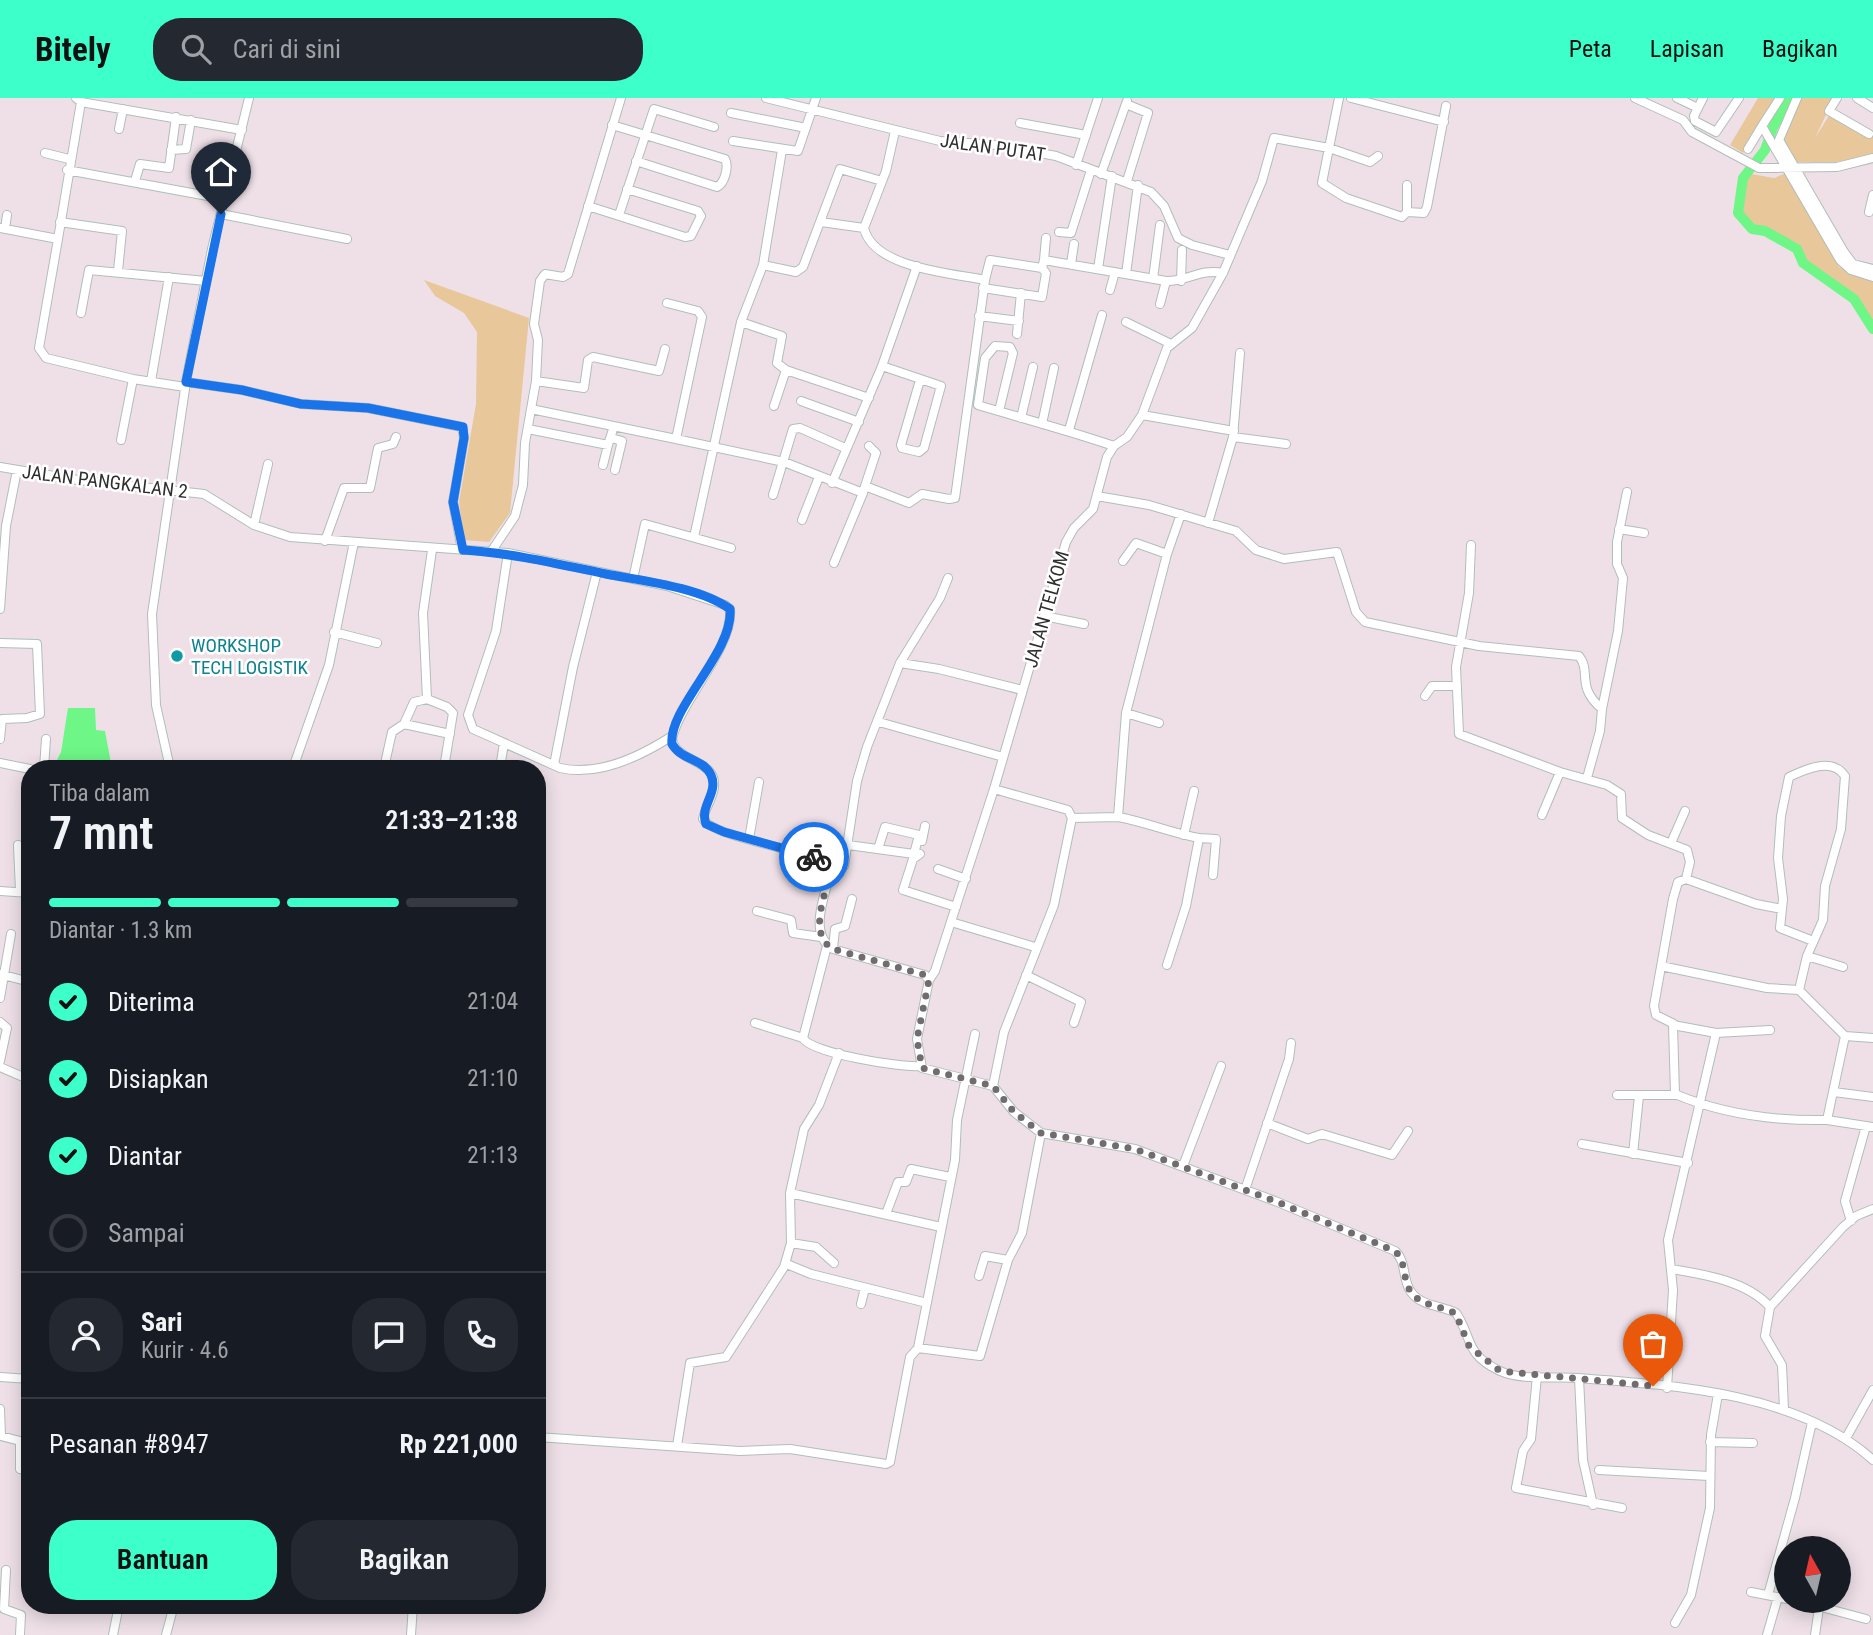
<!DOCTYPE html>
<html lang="id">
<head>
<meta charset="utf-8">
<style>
	body { margin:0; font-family:"Roboto Condensed",sans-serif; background:#242831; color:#f1f3f6; height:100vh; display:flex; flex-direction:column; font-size:26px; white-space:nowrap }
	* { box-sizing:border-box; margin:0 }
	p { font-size:23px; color:#9ea1a6 }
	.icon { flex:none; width:38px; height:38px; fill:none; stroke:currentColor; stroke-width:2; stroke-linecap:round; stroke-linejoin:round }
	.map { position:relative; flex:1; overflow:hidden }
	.details { position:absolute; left:21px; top:662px; width:525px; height:854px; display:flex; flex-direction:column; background:#171b24; border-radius:28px; box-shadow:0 4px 18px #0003 }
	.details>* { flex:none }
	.needle { width:46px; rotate:352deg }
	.fabs { position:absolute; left:1774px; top:1438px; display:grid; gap:14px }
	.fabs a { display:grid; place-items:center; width:77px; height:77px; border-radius:50%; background:#171b24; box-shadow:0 4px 18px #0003; font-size:35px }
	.pin { position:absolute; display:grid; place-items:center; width:60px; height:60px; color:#fff; margin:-72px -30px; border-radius:50% 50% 50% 0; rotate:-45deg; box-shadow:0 0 7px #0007 }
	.pin .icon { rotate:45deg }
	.courier { position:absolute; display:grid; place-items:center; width:70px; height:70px; margin:-35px; border:5px solid #1a73e8; border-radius:50%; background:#fff; color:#222; box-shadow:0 2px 9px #0007 }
	.summary em { font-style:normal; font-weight:600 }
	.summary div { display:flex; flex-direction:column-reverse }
	.summary { display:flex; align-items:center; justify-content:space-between; height:119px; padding:0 28px }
	h1 { font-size:46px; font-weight:600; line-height:52px }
	.bar { display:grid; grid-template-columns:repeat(4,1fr); gap:10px 7px; align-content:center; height:84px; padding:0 28px }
	.bar i { height:9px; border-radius:5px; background:#363941 }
	.bar .on { background:#3dffca }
	.bar p { grid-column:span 4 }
	.line { display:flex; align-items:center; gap:18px; padding:0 28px; border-top:2px solid #363941 }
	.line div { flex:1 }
	.round { display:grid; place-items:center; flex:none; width:74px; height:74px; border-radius:28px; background:#242831 }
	ol { padding:0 28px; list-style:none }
	li { display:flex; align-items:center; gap:21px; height:77px }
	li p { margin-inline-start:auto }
	li .icon { padding:7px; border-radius:50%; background:#3dffca; color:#111; stroke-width:4 }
	li:last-child { color:#9ea1a6 }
	li i { width:38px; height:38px; border:4px solid #363941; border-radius:50% }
	.button { display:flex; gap:14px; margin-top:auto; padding:14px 28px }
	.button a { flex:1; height:80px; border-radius:28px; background:#3dffca; color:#111; font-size:28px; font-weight:600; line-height:80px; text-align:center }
	.button a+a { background:#242831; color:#f1f3f6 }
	header { display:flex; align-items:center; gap:42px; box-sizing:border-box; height:98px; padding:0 35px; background:#3dffca; color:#111 }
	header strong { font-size:33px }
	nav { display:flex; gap:38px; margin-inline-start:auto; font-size:24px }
	.search { width:490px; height:63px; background:#242831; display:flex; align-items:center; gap:18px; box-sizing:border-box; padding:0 24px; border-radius:28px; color:#9ea1a6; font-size:26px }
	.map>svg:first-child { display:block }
</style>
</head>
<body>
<header>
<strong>Bitely</strong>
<div class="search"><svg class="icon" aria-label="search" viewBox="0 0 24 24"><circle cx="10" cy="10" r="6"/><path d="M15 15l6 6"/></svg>Cari di sini</div>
<nav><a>Peta</a><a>Lapisan</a><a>Bagikan</a></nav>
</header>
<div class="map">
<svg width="1873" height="1537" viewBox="0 0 1873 1537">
	<rect width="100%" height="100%" fill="#efe0e8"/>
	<path fill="#e8c79a" d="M1758,0H1776L1743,55L1730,47Z
		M1799,0H1834L1815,40L1830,16L1873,39V58L1836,64H1796L1781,40Z
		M1786,75L1839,169L1873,181V226L1855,199L1832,180L1805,164L1798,149L1766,130L1754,129L1740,115L1745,81L1751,76L1774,80Z
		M424,182L529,220L510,415L489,444L464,442L459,404L476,306L477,234L464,215L435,198Z"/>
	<path fill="#6ef687" d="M68,610H95L96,632L105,633L111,665L117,670H53L61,654Z"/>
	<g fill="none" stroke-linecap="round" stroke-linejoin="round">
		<path stroke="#6ef687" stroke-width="10" d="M1791,0L1773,29L1765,52L1743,80L1738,115L1752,131L1765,133L1797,151L1803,165L1854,201L1873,231"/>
		<defs>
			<path id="minor" d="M76,0L81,4L242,32
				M766,0L940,43L996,47L1056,58L1151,94L1164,108L1178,140L1192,147L1230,157
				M1351,0L1444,24
				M1635,0L1683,22L1692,34L1759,70L1837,69L1873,60
				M1677,0L1698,10
				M1703,0L1694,18L1695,23L1716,34L1739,0
				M1780,0L1762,28L1840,162L1851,172L1873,179
				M1797,0L1779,42L1844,154L1853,166L1873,171
				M1837,0L1829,13L1869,36
				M1857,0L1873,10
				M1126,6L1148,15L1127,83
				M731,15L806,30
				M1020,25L1086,37
				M612,27L725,61C729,68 725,85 717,89L636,63
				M119,31L123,11
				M733,43L798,53L816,0
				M1748,51L1762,28
				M171,52L186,51L191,22
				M45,55L69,61
				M1378,58L1370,64L1329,50L1322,85L1346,100L1402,119L1407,114V87
				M1076,67L1098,0
				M67,72L224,101
				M1101,76L1127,3
				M135,83L140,66L169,70L176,19
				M588,108L685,139L691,138L701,118L698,113L627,91
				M1407,114L1424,115L1427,109L1446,8
				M1869,114L1873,97
				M221,116L347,141
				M619,117L654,11L714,29
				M60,124L122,133L118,173
				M821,124L864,130
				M0,130L58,141L39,250L46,260L133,281L185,289
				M5,131L7,117
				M1059,134L1071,135L1091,72
				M58,141L81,4
				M1044,162L1046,140
				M1071,166L1074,146
				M763,167L796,174L803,169L840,71L882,83
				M1098,171L1112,78
				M1126,176L1138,87
				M1153,181L1160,127
				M985,182L990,162L1042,170L1044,162L1166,183C1186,184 1201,170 1223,175
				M1181,183L1182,152
				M983,190L1042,199L1046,175L1042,170
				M1110,192L1115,174
				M667,205L698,213L702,219L676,341L784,364L863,395L834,465
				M1160,206L1166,183
				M81,215L89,172L206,183
				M979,218L1019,223
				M741,224L782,238L777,265L786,272
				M1126,224L1171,246
				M1017,236L1021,195
				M882,268L941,288L924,350L919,354L902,350L901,347L920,282
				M151,283L169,179
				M536,283L584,290L588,262L593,259L659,273L665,251
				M186,284L242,292L301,306L368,310L462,329L464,340L453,404L462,452
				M801,303L859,324
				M774,308L786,272L869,300
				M531,311L676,341
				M999,313L1013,255L1010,249L995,248L985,260L978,307L981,308C1025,321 1070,333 1114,348
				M1142,317L1234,333
				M1021,320L1033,269
				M1042,326L1054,270
				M528,331L608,347L614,328
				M1069,332L1102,217
				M1233,339L1286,346
				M611,340L622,343L615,372
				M121,342L133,281
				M603,367L608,347
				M0,369L78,382L204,396L254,427L290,439L508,455L667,488L725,507L730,511C734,549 680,603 672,641C676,665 717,661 714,689C713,700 705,710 703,721C714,739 804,752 829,765L831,772C826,795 807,836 833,851L925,877L929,882L917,941L922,970L993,988L1014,1014L1041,1035L1135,1051L1275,1103L1395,1153C1407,1164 1402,1182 1411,1194C1422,1209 1441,1207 1456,1215C1473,1240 1464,1256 1500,1273C1522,1283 1555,1278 1579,1280C1674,1287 1799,1295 1873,1362
				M832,385L882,268L917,168
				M865,388L876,355L869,348
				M863,395L865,388L909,405L922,396L949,401L955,400L985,182C951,175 873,170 864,130L886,73L895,33
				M773,397L793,331L800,330L845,350
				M1097,398L1149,407L1236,433L1256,452L1284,461L1337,454L1356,514L1365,524L1479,548L1579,558C1592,574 1575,588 1602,611
				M802,422L819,379
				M1208,425L1233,339L1240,255
				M254,427L268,366
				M1619,431L1644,435
				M694,439L741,224L763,167L782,52
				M325,443L344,390H370L378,350L393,346L396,339
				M1471,447L1469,495L1456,569L1459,636L1560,674L1607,687L1621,696L1622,720L1648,737L1687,752L1690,764L1686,781L1678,784L1673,801L1654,908L1656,917L1674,926
				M432,452L423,515L427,601L447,609L453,615L444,670
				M491,454L515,418L523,387L525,345L536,283L538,242L534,226L540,183L545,176L563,179L568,176L621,0
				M508,455L496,533L468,617L473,631L560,670C599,679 641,658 672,638
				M1123,463L1136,445L1167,456
				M633,481L645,426L731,450
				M0,511L6,428L17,372
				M1044,518L1084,526
				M334,534L377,545
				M0,545L37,546L40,616L27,620L2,621L0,641
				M900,565L939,571L1022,592
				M1425,598L1432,588H1457
				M1126,615L1159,625
				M879,624L1003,659
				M404,626L450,636
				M386,661L392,634L404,626L414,604L427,601
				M0,665L30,671
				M554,667L573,569L597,474
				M44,670L46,641
				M170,670L156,607L152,516L186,284L212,151L249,0
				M293,670L329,567L354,444
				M500,670L504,645
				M1587,680L1600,633L1602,611L1618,533L1623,480L1617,466V444L1627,394
				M994,691L1068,712L1072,720L1118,719L1126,615L1167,456L1181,416
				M1542,717L1560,674
				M1118,719C1146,724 1171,735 1199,740L1186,808L1167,867
				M1184,737L1194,693
				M1199,740L1216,741L1213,777
				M749,741L759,684
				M922,743L925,728
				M1671,745L1685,713
				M18,747L20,793
				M848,747L914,756L919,737L885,729L878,751
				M920,756L913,761L903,792L956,809
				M938,771L966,781
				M831,772L844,768L857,683L867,649L900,565L940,500L948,480
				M1686,781L1756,806L1782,811
				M0,793L30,795
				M757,813L791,822L793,835L821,839
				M951,824L1035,849
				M833,851L835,831L845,828L852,801
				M1807,858L1843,869
				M1661,868L1767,890L1799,892
				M0,876L30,884
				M1026,877L1081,904L1074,925
				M929,882L935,873L994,691L1066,444L1074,430L1093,411L1107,359L1114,348L1127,339L1142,317L1167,250L1192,230L1223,175L1262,83L1274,40L1329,50L1339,0
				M1799,892L1807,858L1823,822L1825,788L1841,731L1845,678C1832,659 1806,671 1789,679L1781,718L1778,760L1783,801L1780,830L1813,843
				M0,900L11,836
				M0,924L7,930L0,963
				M755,925L803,940C810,955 902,970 920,968
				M1716,935L1770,932
				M1845,938L1873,940
				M803,940L827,848
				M0,969L30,982
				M993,988L1004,934L1054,807L1072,720
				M1834,994L1873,999
				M1617,997H1677
				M1827,1022L1873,1029
				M1267,1025L1308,1041L1322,1036L1392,1057L1408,1033
				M1582,1046L1688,1065
				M1633,1056L1639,998
				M29,1058L26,1038L30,1008
				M1183,1068L1221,968
				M1245,1092L1289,961L1291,945
				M790,1095L941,1129
				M886,1116L898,1084H906L911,1071L950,1079
				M1851,1123L1845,1103L1866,1028
				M791,1145L816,1149L834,1165
				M789,1167L811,1176L927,1205
				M1671,1171C1703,1176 1747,1183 1770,1209
				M979,1178L985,1158L1008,1162L1022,1135L1041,1035
				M861,1206L865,1190
				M918,1250L955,1062L957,1022L975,936
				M1537,1278L1531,1341L1523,1353L1516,1390L1622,1410
				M0,1279L30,1281
				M1579,1280L1583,1362L1593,1407
				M1667,1290L1673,1192L1668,1142L1716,935L1673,927L1675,996C1722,1016 1777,1023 1827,1022L1845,938L1799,892
				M0,1311L1,1338L20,1343V1371L30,1373
				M1784,1311L1782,1267L1765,1238L1770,1209L1843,1129L1856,1118L1873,1111
				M537,1339L740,1353L790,1351L886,1366L890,1364L910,1259L918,1250L980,1258L1008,1162
				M1846,1340L1873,1292
				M1710,1344L1753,1345
				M677,1348L690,1265L726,1259L784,1169L791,1145L790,1095L804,1031L819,1007L839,955
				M1599,1372L1709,1378
				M6,1472L4,1511L21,1517L20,1537
				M1751,1494L1787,1501
				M1768,1497L1795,1400L1812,1324
				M1799,1503L1866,1521
				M215,1507L231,1509
				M1675,1525L1691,1497L1710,1410L1711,1337L1718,1296
				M113,1537L119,1507
				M166,1537L174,1507
				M411,1537L413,1507
				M1767,1537L1778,1499
				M1815,1537L1820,1503"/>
		</defs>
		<use href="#minor" stroke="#b0beba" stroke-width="10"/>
		<use href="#minor" stroke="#fff" stroke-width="8"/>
	</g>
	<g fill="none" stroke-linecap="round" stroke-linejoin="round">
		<path stroke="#726c6f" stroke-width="7" stroke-dasharray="0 12.6" d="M814,759L829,765L831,772C826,796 807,836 833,851L925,877L929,882L917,941L922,970L993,988L1014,1014L1041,1035L1135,1051L1275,1103L1395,1153C1407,1164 1402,1182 1411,1194C1422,1209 1441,1207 1456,1216L1469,1248L1500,1273L1653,1288"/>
		<path stroke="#1a73e8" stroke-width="9" d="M221,116L186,284L242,292L301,306L368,310L463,329L464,340L453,404L463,452C512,455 558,466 606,476C643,483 699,489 730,511C734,554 668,610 672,646C681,662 704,661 711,677C719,695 699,708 706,726L724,734L814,759"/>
	</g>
	<circle fill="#0f9aa8" stroke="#fff" stroke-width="2.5" cx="177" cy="558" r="7"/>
	<g text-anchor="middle" stroke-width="5" stroke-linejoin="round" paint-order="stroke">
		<g font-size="19" fill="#2e2e2e" stroke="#fff">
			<text transform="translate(993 49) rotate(8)" y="7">JALAN PUTAT</text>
			<text transform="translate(105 383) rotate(7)" y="7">JALAN PANGKALAN 2</text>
			<text transform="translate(1046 511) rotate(-74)" y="7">JALAN TELKOM</text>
		</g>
		<g font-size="19" fill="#0d838f" stroke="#fff" text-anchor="start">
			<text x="191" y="554">WORKSHOP<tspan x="191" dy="22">TECH LOGISTIK</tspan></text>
		</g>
	</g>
</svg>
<div class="fabs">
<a><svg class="needle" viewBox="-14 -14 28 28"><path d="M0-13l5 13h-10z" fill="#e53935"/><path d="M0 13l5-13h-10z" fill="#9ea1a6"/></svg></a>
</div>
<div class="pin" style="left:1653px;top:1288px;background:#ea580c"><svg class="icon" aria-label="bag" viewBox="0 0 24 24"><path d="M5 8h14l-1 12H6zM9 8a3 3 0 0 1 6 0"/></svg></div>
<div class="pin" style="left:221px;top:116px;background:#1f2937"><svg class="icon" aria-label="home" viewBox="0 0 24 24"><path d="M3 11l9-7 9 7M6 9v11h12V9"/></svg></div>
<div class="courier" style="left:814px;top:759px"><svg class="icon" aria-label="bike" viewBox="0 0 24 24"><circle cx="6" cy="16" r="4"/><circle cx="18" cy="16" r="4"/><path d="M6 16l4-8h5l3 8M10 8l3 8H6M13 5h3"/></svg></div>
<section class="details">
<div class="summary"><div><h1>7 mnt</h1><p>Tiba dalam</p></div><em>21:33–21:38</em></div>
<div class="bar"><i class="on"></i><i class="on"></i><i class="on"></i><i></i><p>Diantar · 1.3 km</p></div>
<ol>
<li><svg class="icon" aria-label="check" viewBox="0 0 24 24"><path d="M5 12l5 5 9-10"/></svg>Diterima<p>21:04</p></li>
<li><svg class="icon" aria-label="check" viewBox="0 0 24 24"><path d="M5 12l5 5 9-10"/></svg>Disiapkan<p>21:10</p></li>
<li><svg class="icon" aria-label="check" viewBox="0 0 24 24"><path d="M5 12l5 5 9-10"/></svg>Diantar<p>21:13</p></li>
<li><i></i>Sampai</li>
</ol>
<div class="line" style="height:126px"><a class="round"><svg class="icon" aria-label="person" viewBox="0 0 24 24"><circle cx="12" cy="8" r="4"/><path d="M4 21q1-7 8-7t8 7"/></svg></a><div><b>Sari</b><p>Kurir · 4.6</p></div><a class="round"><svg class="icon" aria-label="chat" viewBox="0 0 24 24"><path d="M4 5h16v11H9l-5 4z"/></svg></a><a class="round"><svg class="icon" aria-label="phone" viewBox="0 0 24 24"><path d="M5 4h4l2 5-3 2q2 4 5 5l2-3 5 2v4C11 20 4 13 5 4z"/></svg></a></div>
<div class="line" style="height:91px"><div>Pesanan #8947</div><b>Rp 221,000</b></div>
<div class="button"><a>Bantuan</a><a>Bagikan</a></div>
</section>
</div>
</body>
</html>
